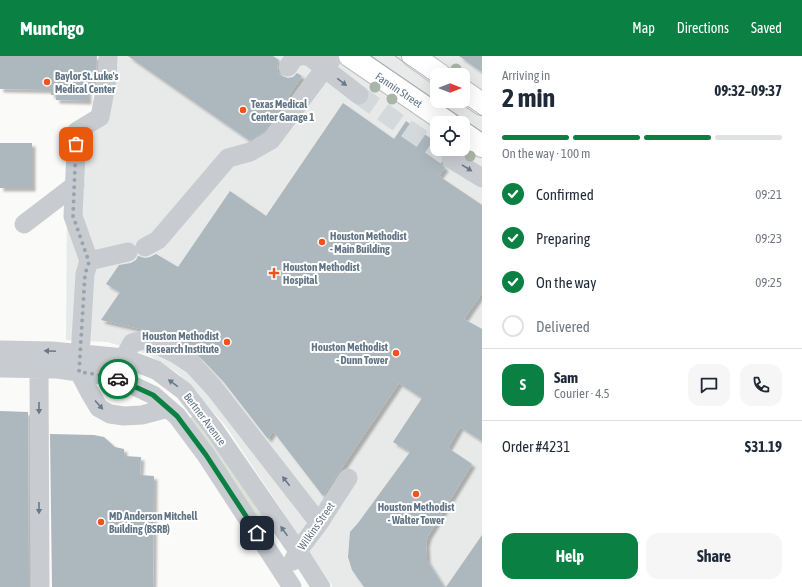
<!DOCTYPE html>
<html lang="en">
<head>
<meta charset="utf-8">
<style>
	body { margin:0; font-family:"Asap Condensed",sans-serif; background:#f6f6f7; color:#1f2937; height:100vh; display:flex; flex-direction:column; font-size:15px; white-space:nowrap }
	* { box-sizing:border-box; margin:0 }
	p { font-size:13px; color:#747a83 }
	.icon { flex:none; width:22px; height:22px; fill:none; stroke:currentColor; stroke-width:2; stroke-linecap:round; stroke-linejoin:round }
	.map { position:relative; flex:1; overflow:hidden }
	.sheet { display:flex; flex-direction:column; background:#fff; width:320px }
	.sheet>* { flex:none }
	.needle { width:26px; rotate:90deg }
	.controls { position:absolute; left:430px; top:12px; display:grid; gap:8px }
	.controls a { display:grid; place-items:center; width:40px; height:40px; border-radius:8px; background:#fff; box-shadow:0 4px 16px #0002; font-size:20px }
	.pin { position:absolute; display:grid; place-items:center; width:34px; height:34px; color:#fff; margin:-17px; border-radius:8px; box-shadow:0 2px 6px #0006 }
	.courier { position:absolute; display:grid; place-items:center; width:40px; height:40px; margin:-20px; border:3px solid #0b8043; border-radius:50%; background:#fff; color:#222; box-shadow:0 1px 5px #0007 }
	.overview em { font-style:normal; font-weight:700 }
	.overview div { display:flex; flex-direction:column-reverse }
	.overview { display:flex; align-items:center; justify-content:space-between; height:68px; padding:0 20px }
	h1 { font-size:26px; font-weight:700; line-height:30px }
	.bar { display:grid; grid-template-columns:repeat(4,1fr); gap:6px 4px; align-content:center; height:48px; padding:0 20px }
	.bar i { height:5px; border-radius:3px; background:#e0e1e3 }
	.bar .on { background:#0b8043 }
	.bar p { grid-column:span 4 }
	.line { display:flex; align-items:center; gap:10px; padding:0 20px; border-top:1px solid #e0e1e3 }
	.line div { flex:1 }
	.round { display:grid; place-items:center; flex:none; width:42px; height:42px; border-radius:12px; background:#f6f6f7 }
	ol { padding:0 20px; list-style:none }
	li { display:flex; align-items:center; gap:12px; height:44px }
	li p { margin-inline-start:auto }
	li .icon { padding:4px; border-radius:50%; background:#0b8043; color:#fff; stroke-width:4 }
	li:last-child { color:#747a83 }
	li i { width:22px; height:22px; border:2px solid #e0e1e3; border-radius:50% }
	.primary-button { display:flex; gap:8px; margin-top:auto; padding:8px 20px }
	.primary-button a { flex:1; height:46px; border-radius:12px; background:#0b8043; color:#fff; font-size:16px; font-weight:700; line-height:46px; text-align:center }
	.primary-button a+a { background:#f6f6f7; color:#1f2937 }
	header { display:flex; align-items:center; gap:24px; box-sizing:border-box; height:56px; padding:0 20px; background:#0b8043; color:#fff }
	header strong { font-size:19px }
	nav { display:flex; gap:22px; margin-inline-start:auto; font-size:14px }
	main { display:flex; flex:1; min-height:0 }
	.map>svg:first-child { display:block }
</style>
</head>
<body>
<header>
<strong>Munchgo</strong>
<nav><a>Map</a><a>Directions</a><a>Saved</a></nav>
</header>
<main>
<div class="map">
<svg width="482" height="531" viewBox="0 0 482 531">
	<defs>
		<filter id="shadow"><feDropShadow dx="3.5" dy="3.5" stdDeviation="1" flood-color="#0004"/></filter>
	</defs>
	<rect width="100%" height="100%" fill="#fafaf8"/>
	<path fill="#e8e9e9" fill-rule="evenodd" d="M113,0H482V531H333L225,369L179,318L149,299L108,286L66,284L67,149L88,69ZM437,19H463V45H437ZM437,67H463V93H437Z"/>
	<path fill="#dce2d8" d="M195,359L225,402L272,475L267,478L190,362Z"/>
	<path fill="#adb7be" filter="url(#shadow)" d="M0,0H97L96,19H93L94,34H88V45L56,44V39H51V34L0,33Z
		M128,0H273L279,4L277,11L278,16L282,20L288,22L293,21L297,17L302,20L264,76L249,84Z
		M459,0H482V16Z
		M343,47L394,83L406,65L437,87V93H446L442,97L440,102L441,108L445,112L439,120L482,149V237L464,263L482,273V385L460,371L448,392L472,408L428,480L426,488L427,504L444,531H364L352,514L348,501L350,476L358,467L410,396L393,386L422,342L399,327L323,440L273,375L268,383L223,325L199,300L181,288L161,279L146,274L140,273L101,264L120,236L106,228L119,209L131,207L136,204L138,200L145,202L150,201L156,198L178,211L230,135L266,160Z
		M0,87H32V132H0Z
		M0,355L28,356L29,531H0Z
		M50,378L94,379L104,381L115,391L124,393V400L141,401L140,419L154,420L153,531H52Z
		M482,479V531H446Z"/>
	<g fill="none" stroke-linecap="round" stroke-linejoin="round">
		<path stroke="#d4d9dc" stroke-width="19" stroke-dasharray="19 10" stroke-linecap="butt" d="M359,39L403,70L451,103"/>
		<defs>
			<path id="major" d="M350,0L448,67
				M413,0L440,19
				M463,35L482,48
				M463,77L482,90"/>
		</defs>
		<use href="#major" stroke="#babfc3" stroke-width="24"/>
		<path stroke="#c8ccd0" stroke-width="19" d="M108,0L107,24L100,61L77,75L73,160L89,205L85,218L79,316L90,337L99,352L110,358L124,360L142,359L168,352
			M306,0L310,1L359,39
			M288,11L294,2L300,0
			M451,103L482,122
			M24,168L75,129
			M145,191L158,184L228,102L250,96L271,84L334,0
			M89,205L128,196
			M0,294L52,295L124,302L156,314L184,335L213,372L298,495L321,531
			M124,302L132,287L143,284L158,289L176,298L193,309L214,332L319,467
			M0,312L57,313L79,316L115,321L153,339L177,360L206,399L292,531
			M39,313L40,531
			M293,505L298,495L319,467L348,422"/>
		<use href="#major" stroke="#fff" stroke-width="22"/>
		<path stroke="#a7aeb5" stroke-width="1" d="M371,0L482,76
			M395,0L437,29
			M460,45L482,60"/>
	</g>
	<g fill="#a9b5a6">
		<circle cx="456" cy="13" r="5.5"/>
		<circle cx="375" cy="31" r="5.5"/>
		<circle cx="392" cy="43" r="5.5"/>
		<circle cx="470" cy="100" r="5.5"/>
	</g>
	<defs><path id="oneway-solid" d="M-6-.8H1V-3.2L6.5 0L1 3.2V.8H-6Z"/></defs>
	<g fill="#67798a">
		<use href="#oneway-solid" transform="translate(342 26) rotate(37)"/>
		<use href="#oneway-solid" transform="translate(467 112) rotate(32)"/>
		<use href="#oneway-solid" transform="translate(50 295) rotate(-178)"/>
		<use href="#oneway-solid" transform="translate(173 327) rotate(-144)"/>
		<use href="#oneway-solid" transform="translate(99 349) rotate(48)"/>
		<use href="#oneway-solid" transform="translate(39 352) rotate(90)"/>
		<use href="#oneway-solid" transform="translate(286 425) rotate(-128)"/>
		<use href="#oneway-solid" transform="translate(39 452) rotate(90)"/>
		<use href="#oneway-solid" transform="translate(284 475) rotate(-125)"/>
	</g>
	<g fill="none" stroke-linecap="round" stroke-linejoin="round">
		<path stroke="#97a4ae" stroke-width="4" stroke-dasharray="0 7.2" d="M76,88L73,160L89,206L85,218L79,316L114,321L118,323"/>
		<path stroke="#0b8043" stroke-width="5" d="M118,323L153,339L177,360L206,399L257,477"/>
	</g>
	<g fill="#f4521d" stroke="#fff" stroke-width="1.5">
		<circle cx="47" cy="26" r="4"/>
		<circle cx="243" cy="54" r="4"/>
		<circle cx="322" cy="186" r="4"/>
		<path d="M272 211h4v4h4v4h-4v4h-4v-4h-4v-4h4z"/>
		<circle cx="227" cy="286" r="4"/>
		<circle cx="396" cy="297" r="4"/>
		<circle cx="416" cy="438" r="4"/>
		<circle cx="101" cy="466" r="4"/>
	</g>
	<g text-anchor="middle" stroke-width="4" stroke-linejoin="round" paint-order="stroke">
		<g font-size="11" font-weight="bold" fill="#627586" stroke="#fff" text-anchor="start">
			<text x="55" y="24">Baylor St. Luke's<tspan x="55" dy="13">Medical Center</tspan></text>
			<text x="251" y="52">Texas Medical<tspan x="251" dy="13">Center Garage 1</tspan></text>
			<text x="330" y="184">Houston Methodist<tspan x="330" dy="13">- Main Building</tspan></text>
			<text x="283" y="215">Houston Methodist<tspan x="283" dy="13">Hospital</tspan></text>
			<text x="219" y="284" text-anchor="end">Houston Methodist<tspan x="219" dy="13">Research Institute</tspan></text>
			<text x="388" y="295" text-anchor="end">Houston Methodist<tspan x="388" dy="13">- Dunn Tower</tspan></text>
			<text x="416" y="455" text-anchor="middle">Houston Methodist<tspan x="416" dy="13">- Walter Tower</tspan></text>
			<text x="109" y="464">MD Anderson Mitchell<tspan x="109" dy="13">Building (BSRB)</tspan></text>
		</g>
		<g font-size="11" fill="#627586" stroke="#fff">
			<text transform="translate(399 34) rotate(34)" y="4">Fannin Street</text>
			<text transform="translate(205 363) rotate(53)" y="4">Bertner Avenue</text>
			<text transform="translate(316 470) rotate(-55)" y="4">Wilkins Street</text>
		</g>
	</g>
</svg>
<div class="controls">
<a><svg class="needle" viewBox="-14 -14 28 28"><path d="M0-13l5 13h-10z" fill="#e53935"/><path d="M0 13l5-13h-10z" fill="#747a83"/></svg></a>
<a><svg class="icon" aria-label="locate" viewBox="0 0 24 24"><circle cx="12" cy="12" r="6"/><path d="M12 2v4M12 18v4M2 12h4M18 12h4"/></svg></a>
</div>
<div class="pin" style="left:76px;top:88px;background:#ea580c"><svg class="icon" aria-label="bag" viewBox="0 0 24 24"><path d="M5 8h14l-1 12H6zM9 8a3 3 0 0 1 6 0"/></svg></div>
<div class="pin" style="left:257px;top:477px;background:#1f2937"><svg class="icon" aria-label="home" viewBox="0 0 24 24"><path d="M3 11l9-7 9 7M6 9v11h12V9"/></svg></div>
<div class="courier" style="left:118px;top:323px"><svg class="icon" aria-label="car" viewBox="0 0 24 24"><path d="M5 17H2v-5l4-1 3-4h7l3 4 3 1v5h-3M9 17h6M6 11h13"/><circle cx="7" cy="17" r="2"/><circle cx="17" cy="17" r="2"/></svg></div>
</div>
<section class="sheet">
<div class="overview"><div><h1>2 min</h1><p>Arriving in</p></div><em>09:32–09:37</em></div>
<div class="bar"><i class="on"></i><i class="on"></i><i class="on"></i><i></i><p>On the way · 100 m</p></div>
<ol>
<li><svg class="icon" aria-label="check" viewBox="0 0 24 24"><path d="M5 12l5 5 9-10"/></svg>Confirmed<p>09:21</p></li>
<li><svg class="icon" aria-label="check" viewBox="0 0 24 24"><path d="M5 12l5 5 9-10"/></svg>Preparing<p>09:23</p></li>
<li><svg class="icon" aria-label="check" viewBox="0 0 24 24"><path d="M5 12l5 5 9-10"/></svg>On the way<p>09:25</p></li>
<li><i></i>Delivered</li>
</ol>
<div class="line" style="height:72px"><b class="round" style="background:#0b8043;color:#fff">S</b><div><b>Sam</b><p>Courier · 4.5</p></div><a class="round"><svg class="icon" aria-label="chat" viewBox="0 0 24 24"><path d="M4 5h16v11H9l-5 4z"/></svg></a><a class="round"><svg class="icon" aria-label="phone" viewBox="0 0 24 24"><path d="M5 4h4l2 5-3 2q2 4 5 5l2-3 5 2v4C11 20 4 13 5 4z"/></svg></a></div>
<div class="line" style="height:52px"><div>Order #4231</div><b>$31.19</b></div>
<div class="primary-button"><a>Help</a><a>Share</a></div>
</section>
</main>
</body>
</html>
